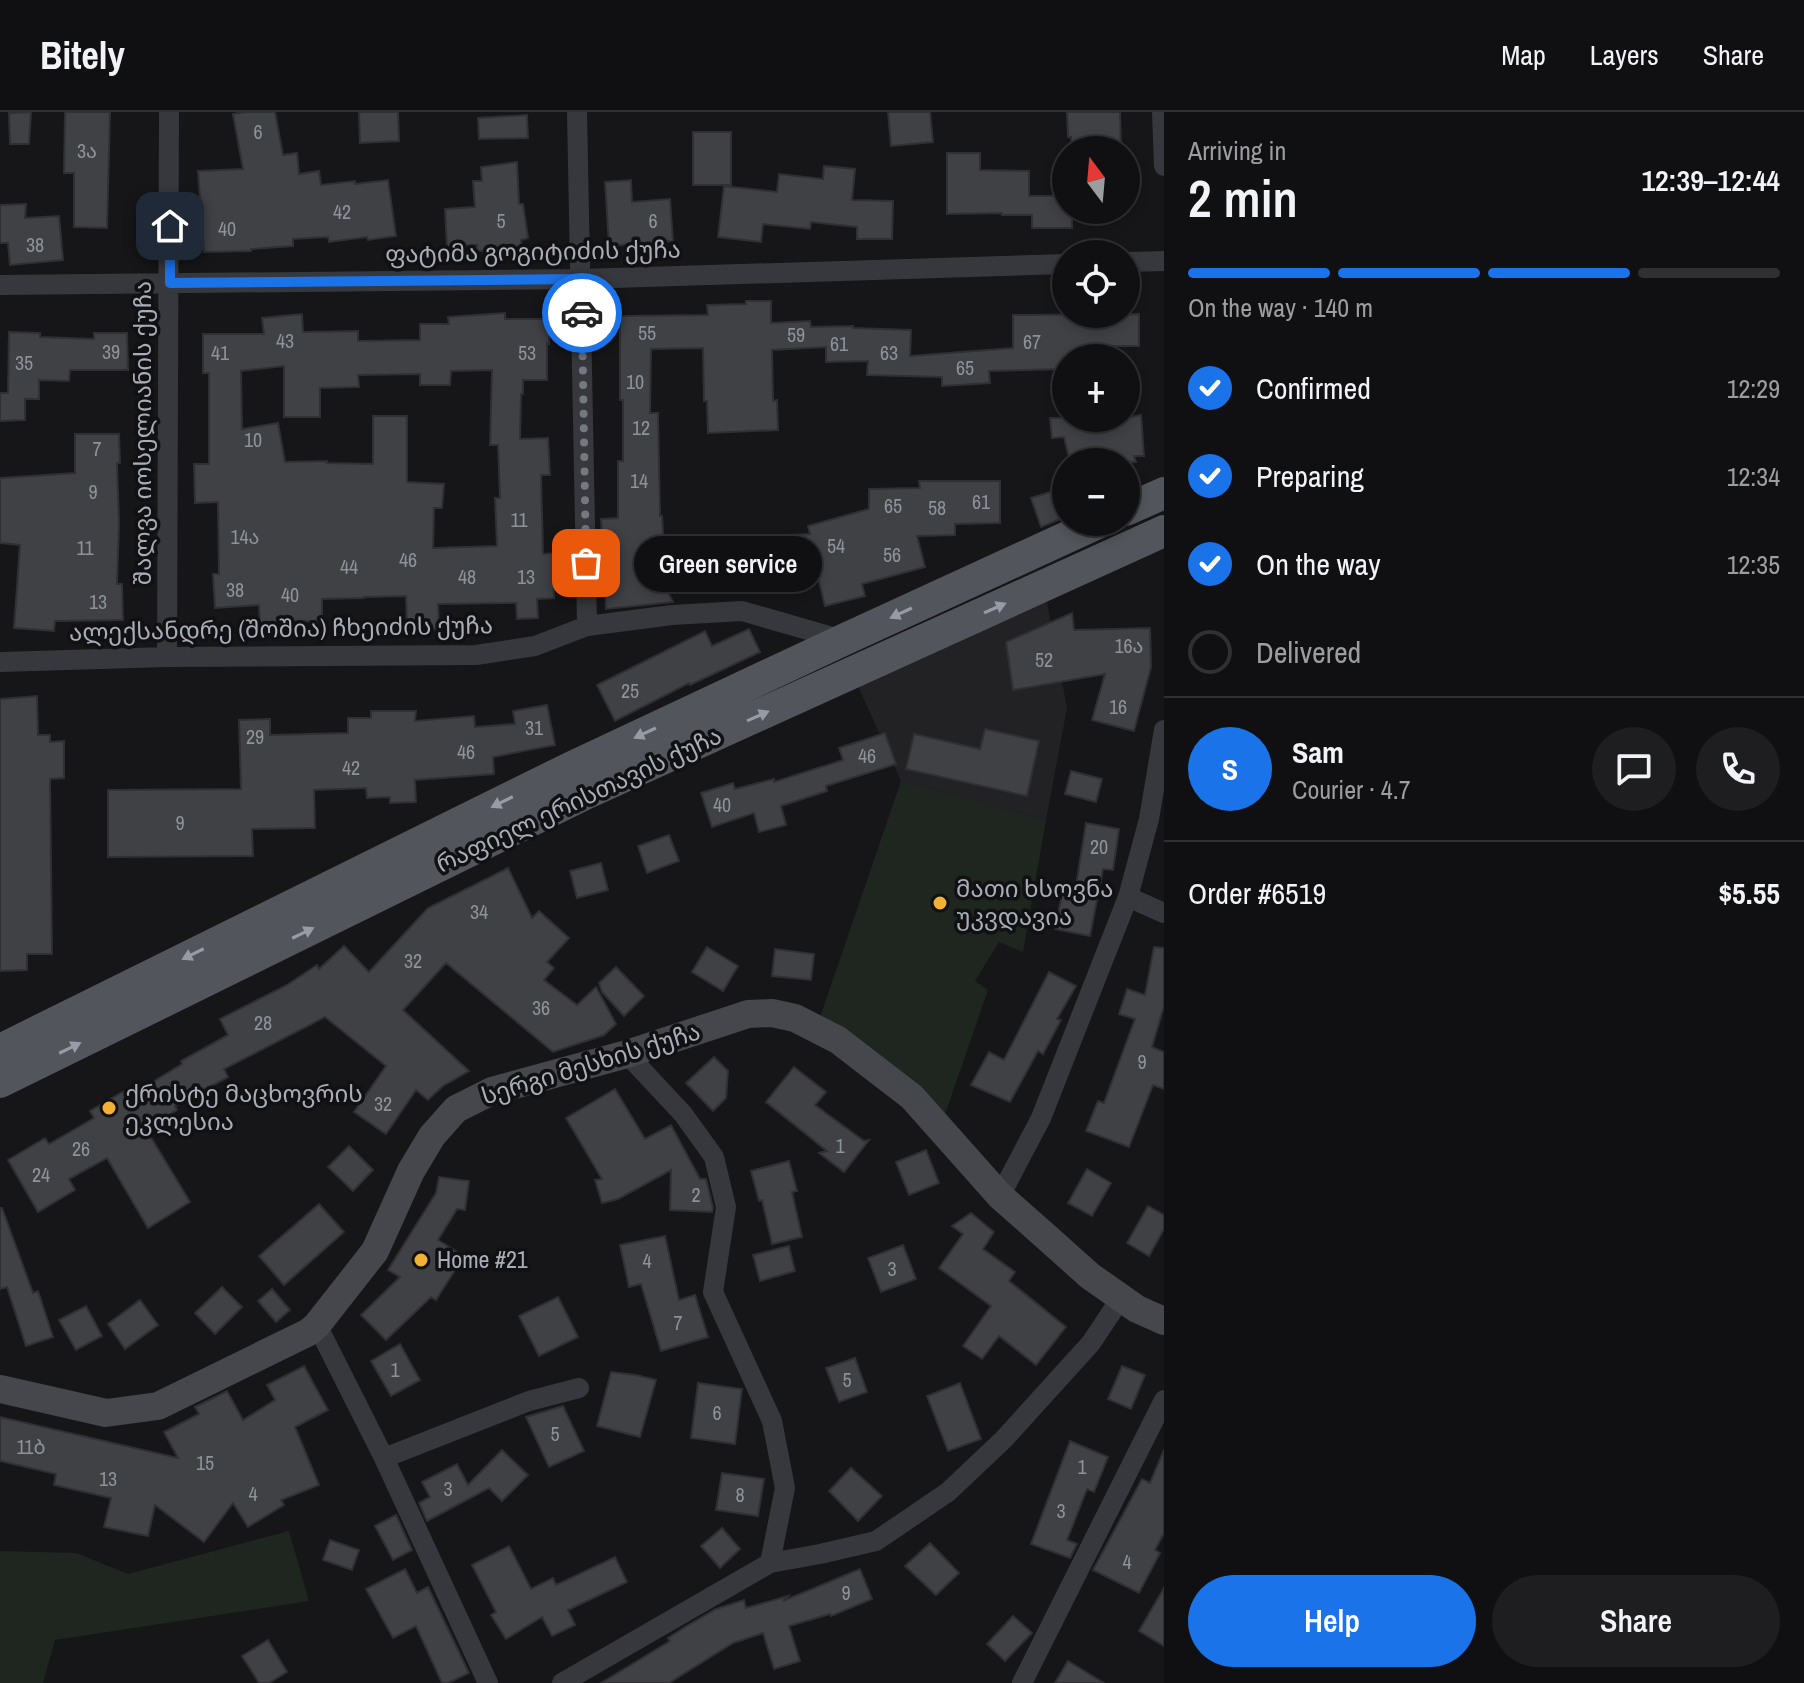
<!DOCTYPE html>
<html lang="en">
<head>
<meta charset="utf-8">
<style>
	body { margin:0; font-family:"Archivo Narrow","Noto Sans Georgian",sans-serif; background:#1e1e20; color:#f1f3f6; height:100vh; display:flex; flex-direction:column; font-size:30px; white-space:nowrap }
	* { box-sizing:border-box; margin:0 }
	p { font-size:26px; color:#9c9d9f }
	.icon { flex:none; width:44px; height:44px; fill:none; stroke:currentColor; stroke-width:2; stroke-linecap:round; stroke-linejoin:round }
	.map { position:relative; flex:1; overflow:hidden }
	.details { display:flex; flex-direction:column; background:#101012; width:640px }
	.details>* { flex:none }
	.needle { width:52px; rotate:344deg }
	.buttons { position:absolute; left:1052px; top:24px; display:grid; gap:16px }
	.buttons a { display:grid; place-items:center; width:88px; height:88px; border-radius:50%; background:#101012; box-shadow:0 4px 12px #0003,0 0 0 2px #303032; font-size:40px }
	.pin { position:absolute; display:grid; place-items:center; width:68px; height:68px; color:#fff; margin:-34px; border-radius:16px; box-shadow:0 4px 12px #0006 }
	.courier { position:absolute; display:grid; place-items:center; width:80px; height:80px; margin:-40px; border:6px solid #1a73e8; border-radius:50%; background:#fff; color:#222; box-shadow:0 2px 10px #0007 }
	.bubble { position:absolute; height:56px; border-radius:28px; background:#101012; box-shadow:0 4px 12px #0003,0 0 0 2px #303032; font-size:26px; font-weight:600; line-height:56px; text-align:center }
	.overview em { font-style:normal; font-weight:600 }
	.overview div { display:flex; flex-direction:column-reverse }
	.overview { display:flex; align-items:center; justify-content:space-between; height:136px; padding:0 24px }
	h1 { font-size:52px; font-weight:600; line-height:60px }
	.bar { display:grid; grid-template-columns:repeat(4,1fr); gap:12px 8px; align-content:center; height:96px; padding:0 24px }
	.bar i { height:10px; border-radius:6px; background:#303032 }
	.bar .on { background:#1a73e8 }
	.bar p { grid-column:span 4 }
	.line { display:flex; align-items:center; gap:20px; padding:0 24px; border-top:2px solid #303032 }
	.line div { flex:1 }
	.round { display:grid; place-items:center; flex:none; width:84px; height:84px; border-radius:42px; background:#1e1e20 }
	ol { padding:0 24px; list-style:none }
	li { display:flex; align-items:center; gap:24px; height:88px }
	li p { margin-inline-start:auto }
	li .icon { padding:8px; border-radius:50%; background:#1a73e8; color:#fff; stroke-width:4 }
	li:last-child { color:#9c9d9f }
	li i { width:44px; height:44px; border:4px solid #303032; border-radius:50% }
	.primary-button { display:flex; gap:16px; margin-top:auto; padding:16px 24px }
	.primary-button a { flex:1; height:92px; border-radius:48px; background:#1a73e8; color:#fff; font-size:32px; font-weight:600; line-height:92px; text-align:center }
	.primary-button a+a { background:#1e1e20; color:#f1f3f6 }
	header { display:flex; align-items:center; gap:48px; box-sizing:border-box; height:112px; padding:0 40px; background:#101012; border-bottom:2px solid #303032 }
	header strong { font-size:38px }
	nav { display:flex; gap:44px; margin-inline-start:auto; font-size:28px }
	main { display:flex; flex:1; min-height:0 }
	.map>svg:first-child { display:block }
</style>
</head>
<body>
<header>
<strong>Bitely</strong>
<nav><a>Map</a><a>Layers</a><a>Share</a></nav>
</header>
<main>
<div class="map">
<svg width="1164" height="1571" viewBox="0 0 1164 1571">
	<rect width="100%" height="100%" fill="#161618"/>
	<path fill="#222225" d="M1044,474L1067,596L1046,708L901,669L852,561Z"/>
	<path fill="#1e261f" d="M901,669L1046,708L1023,840L999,830L975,869L988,878L940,1017L816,917Z
		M289,1419L309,1489L55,1528L43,1571H0V1439L76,1441L128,1462Z"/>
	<path fill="#404145" stroke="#303034" stroke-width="2" fill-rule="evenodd" d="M31,0L29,32H10L9,1Z
		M65,0H110L107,116L74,115V61H64Z
		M246,0H275L283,43L297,41L299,62L319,59L321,73L355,69V72L388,68L396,124L368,128L367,125L329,130L328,125L293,127V134L251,137V139L204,140L198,59L243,57L233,2Z
		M359,0H398L399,29L360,31Z
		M888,0H930L933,30L891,34Z
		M1067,0H1120L1121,38H1072L1071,25H1068Z
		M527,3L528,26L479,27L478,6Z
		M693,20H731V73H693Z
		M947,41H980V58L1029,59V84H1066V98H1072V116H1032V103H1002V101L947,102Z
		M517,50L519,92H523L528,126L521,128L522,137L477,139V133L447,135L445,97L475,95L473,69H482L481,55Z
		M824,54L855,57L852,88L893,89L892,127H857V115L811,110L810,117L763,112L761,130L718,125L724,74L777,80L779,62L823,67Z
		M631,68L632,90L670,87L673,129L609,134L605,70Z
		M26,92L25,106L59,104L63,148L10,153L8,131H0V93Z
		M746,189H771V211L810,209L811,215L853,214V216L911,218L910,244L1013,236V203L1139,202V234H1100L1101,246H1066V257L989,259L990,271L942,274V265L867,263L868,249L826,250V235L772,238L773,289L777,288L778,318L708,321L707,289H704L703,236L651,237L650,301H658L660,404H662L665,457L702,456L701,438L775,433L774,424L810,422L808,414L869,397V377L920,376L919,369H1000V411L955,412V423L917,424L925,455L862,472L865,484L825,494L819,469L743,472V474L668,480L673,490L606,497L601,407L618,406V349H623V288H620V204L708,203L707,193L746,192Z
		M505,201V207H549V232L547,231V268H523V282H521L520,327L548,326L550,363H541L543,442L553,441L554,486L537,487L538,506L517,507L516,491L438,492L439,517L407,519L406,484L364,485V486L322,487V510L294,509V514L260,515L259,493L215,496L213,462H219L218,390L195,391L194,352H209V261H203V222H264L262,206L302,202L303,220L358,219V229L420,228V212H449L448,205ZM284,254V305H320V276L359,275L358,263L420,262V273H450L451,259L492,258L490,333H498L500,386H495L497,434L433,436L434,396H442L444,372L407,370V304H373V352L327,351V349L285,350L278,311L242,317L241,259Z
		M9,220L40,221V225L94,227V221H127L128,258H70L69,269L39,268V287H25V308L0,309V281H8Z
		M1141,303L1144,344H1134L1136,350H1070L1064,325L1052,326L1050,306H1126Z
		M75,322H119L120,351H117L119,411L117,472H122L123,508L55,509L54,519L14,516L20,433L0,431V366L75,361Z
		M1057,378L1065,405L1041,415L1031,386Z
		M1072,501L1074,518L1150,516L1151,555L1134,619L1092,608L1105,562L1013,578L1006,530Z
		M749,517L760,540L690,573L689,571L615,609L597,573L705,519L712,534Z
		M37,584L38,623H50V630L64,629V666L50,667L52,842H27V858L0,859V587Z
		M547,593L555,633L493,645L494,662L415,668L416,690L390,691V685L367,686L366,676L314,678L315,716L252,717L253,744L108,745V678L241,677L239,608L270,607V623L348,621V606H371V599H416L415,609L474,604L475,615L515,612L513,599Z
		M985,617L1039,629L1027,684L906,657L914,622L980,637Z
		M885,621L896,652L826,674L827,679L781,694L786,713L759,720L754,701L712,715L701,681L733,671L735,677L774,667V670L843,648L839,636Z
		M1071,659L1102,667L1096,690L1065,682Z
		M1086,711L1119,717L1113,758L1103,757L1090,824L1055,817L1063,778L1075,780Z
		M669,723L679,749L647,761L638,734Z
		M601,751L608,778L577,786L570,759Z
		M508,756L532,806L539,799L569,826L547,850L554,856L544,868L577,893L596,875L616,912L604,923L553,940L446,851L403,898L469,959L443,974L428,988L416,978L386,1022L354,1000L386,954L325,905L224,957L228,965L175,994L177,998L146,1017L190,1090L148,1116L107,1046L69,1067L75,1078L38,1100L8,1048L45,1026L49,1032L94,1006L90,999L124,979L128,985L182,952L181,949L228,923L220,907L287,873L317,853L319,857L344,834L369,860L428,796Z
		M707,835L738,854L723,879L692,860Z
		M1154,835L1164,836V894L1152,935L1164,940V977L1153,973L1129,1035L1086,1019L1098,989L1104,991L1135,907L1119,902L1127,877L1145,883Z
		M775,837L814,842L811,868L772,864Z
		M616,855L644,884L624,904L602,880L599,871Z
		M1049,860L1076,874L1057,907L1061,908L1043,942L1038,939L1010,990L971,973L989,940L1004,948Z
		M714,945L728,959L726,986L713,999L686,971Z
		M794,955L826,980L815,993L864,1029L869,1028L844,1060L819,1041L827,1039L766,990Z
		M615,977L645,1027L671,1013L700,1067H706L713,1096L712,1100L670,1098L671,1058L618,1087L602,1091L595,1068L602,1067L566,1006Z
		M349,1034L373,1058L353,1079L328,1055Z
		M926,1038L939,1071L909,1083L896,1050Z
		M789,1049L797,1079L792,1080L802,1125L772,1132L762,1088L759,1089L751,1059Z
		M1087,1057L1111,1071L1092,1104L1068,1091Z
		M439,1065L469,1069L465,1098L457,1097L438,1128L464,1144L436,1188L431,1185L386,1228L361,1203L400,1165L388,1158L436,1081Z
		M319,1092L344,1120L284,1173L259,1144Z
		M1148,1094L1164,1103V1117L1149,1144L1127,1131Z
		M0,1096H2L33,1181L38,1179L53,1225L26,1234L7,1175L0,1177Z
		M971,1101L994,1120L983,1137L1015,1160L1009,1169L1066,1215L1036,1253L999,1224L982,1247L963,1234L991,1194L939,1156L963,1122L952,1114Z
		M665,1124L679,1188L695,1183L708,1225L661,1239L641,1172L629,1175L620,1133Z
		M903,1133L916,1167L881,1180L868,1146Z
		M789,1134L795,1159L760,1169L753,1143Z
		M222,1175L242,1195L215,1222L195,1201Z
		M272,1177L290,1198L276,1210L258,1189Z
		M558,1185L578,1225L539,1244L519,1204Z
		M140,1188L158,1213L125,1237L108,1212Z
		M86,1194L102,1224L76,1238L59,1208Z
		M400,1232L420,1268L391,1284L371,1249Z
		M855,1246L867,1280L839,1290L826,1256Z
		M304,1254L328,1298L295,1315L319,1373L281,1388L284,1393L248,1415L233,1391L204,1430L155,1393L148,1424L104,1415L111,1386L54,1373L56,1362L0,1349V1305L178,1346L164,1320L199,1302L195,1295L227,1279L243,1308L275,1288L267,1273Z
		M1122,1254L1145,1263L1131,1297L1108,1287Z
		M611,1260L636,1263L656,1268L640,1325L597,1314Z
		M698,1271L742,1277L735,1332L691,1326Z
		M960,1271L981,1327L948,1339L927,1284Z
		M563,1294L584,1339L549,1355L526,1305Z
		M1070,1329L1108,1345L1094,1380L1087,1377L1067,1428L1077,1432L1070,1446L1031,1432Z
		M502,1338L528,1363L502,1389L489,1376L427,1409L419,1391L430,1385L422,1370L457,1352L468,1373Z
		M1164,1338V1421L1155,1438L1160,1441L1139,1481L1093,1458L1142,1367L1150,1371Z
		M851,1356L882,1384L858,1409L829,1379Z
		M722,1361L764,1367L758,1404L716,1398Z
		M396,1403L412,1438L393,1448L375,1414Z
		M722,1416L740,1437L720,1456L701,1434Z
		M330,1428L359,1438L352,1458L323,1448Z
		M930,1431L959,1461L936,1483L905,1454Z
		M509,1434L531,1477L553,1466L556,1473L615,1445L627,1470L568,1498L575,1513L552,1524L542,1505L506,1527L491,1503L496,1500L472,1453Z
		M405,1457L417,1481L428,1475L469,1561L448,1571H442L416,1514L393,1526L366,1477Z
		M860,1457L872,1487L831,1504L830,1502L789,1514L800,1549L774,1557L763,1521L733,1531L669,1571H601L670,1529L668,1526L685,1515L716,1497L744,1488L746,1496L788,1484L783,1489Z
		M1164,1476V1534L1139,1519Z
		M1013,1504L1032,1521L1005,1549L987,1532Z
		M268,1528L287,1560L269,1571H259L242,1544Z
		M1068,1549L1104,1571H1055Z"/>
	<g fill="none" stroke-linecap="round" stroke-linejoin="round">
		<path stroke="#37383d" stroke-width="20" d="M577,0L587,514
			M1162,0L1164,54
			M1126,150L1164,149
			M0,173L582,167L1066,152
			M167,545L169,0
			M0,550L167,545L476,543L535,534L587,514L672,503L742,499L843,528
			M1128,785L1164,801
			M627,942L683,1002L714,1045L726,1095L713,1180L772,1309L785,1376L770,1451
			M1000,1084L1041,1006L1128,785L1149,707L1164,618
			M317,1213L384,1346L488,1571
			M384,1346L529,1289L579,1276
			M562,1571L770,1451L820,1442L876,1429L948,1380L1004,1327L1091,1231L1121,1186
			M1022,1571L1164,1288"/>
		<path stroke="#45474d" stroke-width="28" d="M0,1277L106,1301L158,1294L309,1220L317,1213L375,1139L411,1059L432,1024L456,997L492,979L627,942L748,902L772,901L795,906L838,928L912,985L1000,1084L1043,1122L1090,1164L1137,1197L1164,1209"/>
		<path stroke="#53555c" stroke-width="32" d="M1126,398L1164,381
			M0,938L572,655L843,528L1100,410
			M0,970L585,682L1164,419"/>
	</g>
	<defs><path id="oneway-solid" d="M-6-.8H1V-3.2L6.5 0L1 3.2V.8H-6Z" transform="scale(2)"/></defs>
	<g fill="#979ba6">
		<use href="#oneway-solid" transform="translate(995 496) rotate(-24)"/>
		<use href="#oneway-solid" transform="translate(901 501) rotate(155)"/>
		<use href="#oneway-solid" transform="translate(758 604) rotate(-24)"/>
		<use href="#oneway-solid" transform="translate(645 621) rotate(155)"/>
		<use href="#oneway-solid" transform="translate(502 690) rotate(154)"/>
		<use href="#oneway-solid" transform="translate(303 821) rotate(-26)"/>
		<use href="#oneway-solid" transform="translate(193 842) rotate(154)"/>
		<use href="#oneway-solid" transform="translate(70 936) rotate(-26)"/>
	</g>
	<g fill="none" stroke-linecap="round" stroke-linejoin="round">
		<path stroke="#757880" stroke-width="8" stroke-dasharray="0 14.4" d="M582,201L586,451"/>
		<path stroke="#1a73e8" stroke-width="10" d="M170,114V171L582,167V201"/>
	</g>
	<g fill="#f2b134" stroke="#111113" stroke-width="3">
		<circle cx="940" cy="791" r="8"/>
		<circle cx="109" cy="996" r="8"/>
		<circle cx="421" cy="1148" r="8"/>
	</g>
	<g text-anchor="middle" stroke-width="7" stroke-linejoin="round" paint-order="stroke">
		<g font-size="20" fill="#8e929b">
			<text x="258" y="27">6</text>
			<text x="87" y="46">3ა</text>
			<text x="342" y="107">42</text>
			<text x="501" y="116">5</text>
			<text x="653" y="116">6</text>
			<text x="227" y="124">40</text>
			<text x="35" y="140">38</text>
			<text x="647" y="228">55</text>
			<text x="796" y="230">59</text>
			<text x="285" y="236">43</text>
			<text x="1032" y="237">67</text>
			<text x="839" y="239">61</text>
			<text x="111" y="247">39</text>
			<text x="220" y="248">41</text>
			<text x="527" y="248">53</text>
			<text x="889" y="248">63</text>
			<text x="24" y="258">35</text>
			<text x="965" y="263">65</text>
			<text x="635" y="277">10</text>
			<text x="641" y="323">12</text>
			<text x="253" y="335">10</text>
			<text x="97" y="344">7</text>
			<text x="639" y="376">14</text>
			<text x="93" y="387">9</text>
			<text x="981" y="397">61</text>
			<text x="893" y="401">65</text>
			<text x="937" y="403">58</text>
			<text x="519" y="415">11</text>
			<text x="245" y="432">14ა</text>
			<text x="836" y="441">54</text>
			<text x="85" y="443">11</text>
			<text x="892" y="450">56</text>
			<text x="408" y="455">46</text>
			<text x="349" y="462">44</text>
			<text x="467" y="472">48</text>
			<text x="526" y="472">13</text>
			<text x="235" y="485">38</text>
			<text x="290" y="490">40</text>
			<text x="98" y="497">13</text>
			<text x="1129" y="541">16ა</text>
			<text x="1044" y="555">52</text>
			<text x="630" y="586">25</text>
			<text x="1118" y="602">16</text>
			<text x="534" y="623">31</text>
			<text x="255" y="632">29</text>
			<text x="466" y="647">46</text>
			<text x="867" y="651">46</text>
			<text x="351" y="663">42</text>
			<text x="722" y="700">40</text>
			<text x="180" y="718">9</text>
			<text x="1099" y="742">20</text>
			<text x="479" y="807">34</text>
			<text x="413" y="856">32</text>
			<text x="541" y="903">36</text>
			<text x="263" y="918">28</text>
			<text x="1142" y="957">9</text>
			<text x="383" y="999">32</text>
			<text x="840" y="1041">1</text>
			<text x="81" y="1044">26</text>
			<text x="41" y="1070">24</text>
			<text x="696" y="1090">2</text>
			<text x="647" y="1156">4</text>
			<text x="892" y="1164">3</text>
			<text x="678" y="1218">7</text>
			<text x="395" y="1265">1</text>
			<text x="847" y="1275">5</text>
			<text x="717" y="1308">6</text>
			<text x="555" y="1329">5</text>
			<text x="31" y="1342">11ბ</text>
			<text x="205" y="1358">15</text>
			<text x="1082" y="1362">1</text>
			<text x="108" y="1374">13</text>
			<text x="448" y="1384">3</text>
			<text x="253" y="1389">4</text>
			<text x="740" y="1390">8</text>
			<text x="1061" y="1406">3</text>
			<text x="1127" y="1457">4</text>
			<text x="846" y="1488">9</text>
		</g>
		<g font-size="24" fill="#a8adb8" stroke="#111113">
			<text transform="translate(533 140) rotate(-1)" y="8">ფატიმა გოგიტიძის ქუჩა</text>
			<text transform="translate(143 321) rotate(-90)" y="8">შალვა იოსელიანის ქუჩა</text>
			<text transform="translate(281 517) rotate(-1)" y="8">ალექსანდრე (შოშია) ჩხეიძის ქუჩა</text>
			<text transform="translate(579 688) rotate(-25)" y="8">რაფიელ ერისთავის ქუჩა</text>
			<text transform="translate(591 952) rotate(-17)" y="8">სერგი მესხის ქუჩა</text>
		</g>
		<g font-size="24" fill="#a8adb8" stroke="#111113" text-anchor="start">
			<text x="956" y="785">მათი ხსოვნა<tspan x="956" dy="28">უკვდავია</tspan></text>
			<text x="125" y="990">ქრისტე მაცხოვრის<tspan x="125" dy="28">ეკლესია</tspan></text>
			<text x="437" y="1156">Home #21</text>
		</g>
	</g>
</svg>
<div class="buttons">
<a><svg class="needle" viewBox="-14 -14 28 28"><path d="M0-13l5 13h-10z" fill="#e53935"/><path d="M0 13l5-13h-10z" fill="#9c9d9f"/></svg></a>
<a><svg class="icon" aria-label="locate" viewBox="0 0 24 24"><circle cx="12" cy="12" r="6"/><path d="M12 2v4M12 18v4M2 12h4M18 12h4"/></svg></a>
<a>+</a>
<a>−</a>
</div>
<div class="pin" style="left:586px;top:451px;background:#ea580c"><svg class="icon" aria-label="bag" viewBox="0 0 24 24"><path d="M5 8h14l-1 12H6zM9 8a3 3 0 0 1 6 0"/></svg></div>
<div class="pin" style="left:170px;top:114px;background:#1f2937"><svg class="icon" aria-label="home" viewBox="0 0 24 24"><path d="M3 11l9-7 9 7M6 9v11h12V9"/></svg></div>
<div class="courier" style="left:582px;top:201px"><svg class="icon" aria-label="car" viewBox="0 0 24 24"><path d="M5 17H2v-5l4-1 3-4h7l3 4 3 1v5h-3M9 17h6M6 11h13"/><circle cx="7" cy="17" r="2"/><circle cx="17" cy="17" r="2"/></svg></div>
<div class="bubble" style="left:634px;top:424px;width:188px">Green service</div>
</div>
<section class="details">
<div class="overview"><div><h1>2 min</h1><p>Arriving in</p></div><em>12:39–12:44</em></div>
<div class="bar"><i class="on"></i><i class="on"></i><i class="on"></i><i></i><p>On the way · 140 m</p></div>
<ol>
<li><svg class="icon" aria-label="check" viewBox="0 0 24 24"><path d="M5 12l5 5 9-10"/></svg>Confirmed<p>12:29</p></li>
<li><svg class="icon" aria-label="check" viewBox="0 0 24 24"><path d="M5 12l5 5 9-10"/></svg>Preparing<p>12:34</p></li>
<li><svg class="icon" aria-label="check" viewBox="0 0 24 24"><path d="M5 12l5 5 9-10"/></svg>On the way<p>12:35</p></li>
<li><i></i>Delivered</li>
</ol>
<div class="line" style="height:144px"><b class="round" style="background:#1a73e8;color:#fff">S</b><div><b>Sam</b><p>Courier · 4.7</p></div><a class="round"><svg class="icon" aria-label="chat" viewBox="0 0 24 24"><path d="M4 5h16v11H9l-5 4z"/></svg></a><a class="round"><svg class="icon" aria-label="phone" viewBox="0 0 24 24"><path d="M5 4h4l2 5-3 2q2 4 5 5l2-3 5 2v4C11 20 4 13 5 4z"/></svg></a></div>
<div class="line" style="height:104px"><div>Order #6519</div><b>$5.55</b></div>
<div class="primary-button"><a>Help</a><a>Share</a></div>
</section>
</main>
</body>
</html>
